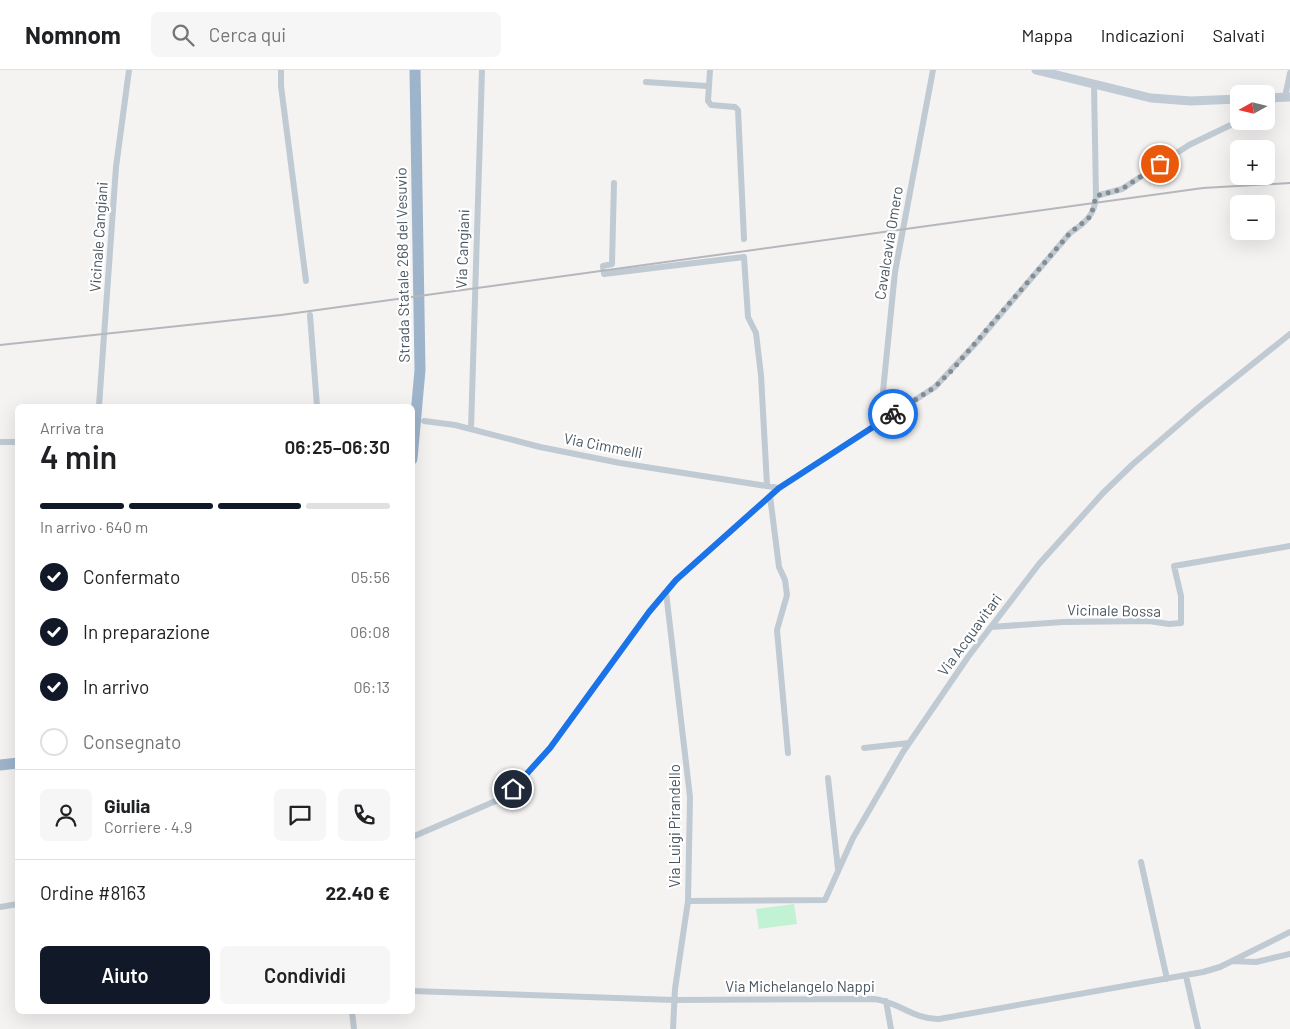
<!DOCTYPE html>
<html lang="it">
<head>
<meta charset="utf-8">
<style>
	body { margin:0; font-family:Barlow,sans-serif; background:#f6f6f6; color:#202124; height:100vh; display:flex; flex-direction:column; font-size:19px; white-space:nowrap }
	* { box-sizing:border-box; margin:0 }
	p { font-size:16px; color:#757577 }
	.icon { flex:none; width:28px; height:28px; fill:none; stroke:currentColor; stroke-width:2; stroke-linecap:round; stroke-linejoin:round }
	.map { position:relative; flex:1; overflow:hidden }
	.panel { position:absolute; left:15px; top:334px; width:400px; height:610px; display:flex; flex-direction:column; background:#fff; border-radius:8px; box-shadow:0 5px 20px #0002 }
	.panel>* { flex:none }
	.needle { width:32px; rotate:262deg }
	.controls { position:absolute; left:1230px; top:15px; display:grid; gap:10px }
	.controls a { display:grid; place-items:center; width:45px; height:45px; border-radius:8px; background:#fff; box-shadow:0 5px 20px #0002; font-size:25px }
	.pin { position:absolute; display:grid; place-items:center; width:42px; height:42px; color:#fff; margin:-21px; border:2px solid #fff; border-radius:50%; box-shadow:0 1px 5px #0007 }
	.courier { position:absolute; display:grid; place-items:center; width:50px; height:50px; margin:-25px; border:4px solid #1a73e8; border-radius:50%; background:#fff; color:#222; box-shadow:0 1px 6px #0007 }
	.headline em { font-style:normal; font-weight:600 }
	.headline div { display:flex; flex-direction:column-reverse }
	.headline { display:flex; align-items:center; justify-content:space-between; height:85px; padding:0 25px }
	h1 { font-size:32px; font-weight:600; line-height:38px }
	.bar { display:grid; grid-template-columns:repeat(4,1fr); gap:8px 5px; align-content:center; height:60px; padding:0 25px }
	.bar i { height:6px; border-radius:4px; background:#e0e0e0 }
	.bar .on { background:#111827 }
	.bar p { grid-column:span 4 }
	.line { display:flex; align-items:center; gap:12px; padding:0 25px; border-top:1px solid #e0e0e0 }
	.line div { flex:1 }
	.round { display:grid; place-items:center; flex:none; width:52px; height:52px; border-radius:8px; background:#f6f6f6 }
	ol { padding:0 25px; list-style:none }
	li { display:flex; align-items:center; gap:15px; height:55px }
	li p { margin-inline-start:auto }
	li .icon { padding:5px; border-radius:50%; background:#111827; color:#fff; stroke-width:4 }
	li:last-child { color:#757577 }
	li i { width:28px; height:28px; border:2px solid #e0e0e0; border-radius:50% }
	.action { display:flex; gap:10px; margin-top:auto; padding:10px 25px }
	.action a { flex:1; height:58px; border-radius:8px; background:#111827; color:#fff; font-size:20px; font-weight:600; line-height:58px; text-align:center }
	.action a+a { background:#f6f6f6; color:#202124 }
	header { display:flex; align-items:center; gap:30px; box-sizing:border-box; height:70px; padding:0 25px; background:#fff; border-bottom:1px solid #e0e0e0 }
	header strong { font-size:24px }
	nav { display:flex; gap:28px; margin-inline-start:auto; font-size:18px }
	.search { width:350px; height:45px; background:#f6f6f6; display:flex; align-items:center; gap:12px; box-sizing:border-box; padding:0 18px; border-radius:8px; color:#757577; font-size:19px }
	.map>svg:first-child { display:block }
</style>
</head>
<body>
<header>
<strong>Nomnom</strong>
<div class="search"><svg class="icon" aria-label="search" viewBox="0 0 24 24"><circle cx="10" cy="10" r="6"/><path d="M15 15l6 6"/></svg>Cerca qui</div>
<nav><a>Mappa</a><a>Indicazioni</a><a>Salvati</a></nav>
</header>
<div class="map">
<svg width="1290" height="959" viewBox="0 0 1290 959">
	<rect width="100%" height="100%" fill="#f5f2f2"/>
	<path fill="#c1f2d3" d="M794,834L797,854L759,859L756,839Z"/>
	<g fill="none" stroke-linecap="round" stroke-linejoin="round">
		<path stroke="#c0cad2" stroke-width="6" d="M281,0V16L306,211
			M710,0L708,31L711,35L735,37L738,40L744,169
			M646,12L707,16
			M1285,27L1290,3
			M1266,37L1272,33L1274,27
			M614,113L612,194L603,196L604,204L744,187L748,247L756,263L761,305L767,415
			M1096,126L1122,119L1189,75L1239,51
			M310,245L317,336
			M99,336L116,97L129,0
			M424,351L455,355L540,377L620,393L779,418
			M880,351L895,202L933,0
			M471,359L482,0
			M0,372H18
			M770,426L779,497L785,510L787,525L777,560L788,683
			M666,522L690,727L688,831L675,919L673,959
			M991,557L1063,552L1149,551L1169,554L1181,553V526L1174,496L1290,476
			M864,678L909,673
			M828,708L838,799
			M412,767L491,733L505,727L513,719L550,678L649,542L676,510L779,418L935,317L977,272L1070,163C1085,153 1095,145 1096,126L1094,15
			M1141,792L1167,909
			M688,831L825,830L853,768L903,682L968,587L1039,494L1103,423L1133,394L1199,337L1290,264
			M0,837L18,834
			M1232,891L1256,892L1290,884
			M1186,906L1198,959
			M412,921L674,930L874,929C897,931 915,950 939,949L1203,902L1220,897L1290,862
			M886,931L891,959
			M352,941L354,959"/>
		<path stroke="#c0cbd6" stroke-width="9" d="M1036,0L1151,28L1191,31L1239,29
			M1266,28L1290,27"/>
		<path stroke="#9eb4ca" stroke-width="11" d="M412,389L420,300L415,0
			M0,695L18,693"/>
		<path stroke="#b4b8bd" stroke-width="2" d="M0,275L281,245L1203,118L1290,113"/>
	</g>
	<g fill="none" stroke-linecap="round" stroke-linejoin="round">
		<path stroke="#858d94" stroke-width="5" stroke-dasharray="0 9" d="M893,344L935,317L952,300L1070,163L1091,146L1096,126L1122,119L1160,94"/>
		<path stroke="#1a73e8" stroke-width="6" d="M513,719L550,678L649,542L676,510L779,418L893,344"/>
	</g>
	<g text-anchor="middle" stroke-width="4.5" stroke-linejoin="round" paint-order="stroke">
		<g font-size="15" fill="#495661" stroke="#fff">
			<text transform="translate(99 167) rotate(-86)" y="5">Vicinale Cangiani</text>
			<text transform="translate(889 173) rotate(-81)" y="5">Cavalcavia Omero</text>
			<text transform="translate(463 179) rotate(-88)" y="5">Via Cangiani</text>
			<text transform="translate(403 195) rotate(-91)" y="5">Strada Statale 268 del Vesuvio</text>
			<text transform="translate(603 376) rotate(11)" y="5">Via Cimmelli</text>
			<text transform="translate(1114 541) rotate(1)" y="5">Vicinale Bossa</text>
			<text transform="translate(970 565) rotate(-54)" y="5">Via Acquavitari</text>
			<text transform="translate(675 756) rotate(-90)" y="5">Via Luigi Pirandello</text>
			<text x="800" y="922">Via Michelangelo Nappi</text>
		</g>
	</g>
</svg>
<div class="controls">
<a><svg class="needle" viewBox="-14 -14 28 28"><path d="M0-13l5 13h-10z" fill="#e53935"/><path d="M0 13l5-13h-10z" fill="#757577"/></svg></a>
<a>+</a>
<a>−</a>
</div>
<div class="pin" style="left:1160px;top:94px;background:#ea580c"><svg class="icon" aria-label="bag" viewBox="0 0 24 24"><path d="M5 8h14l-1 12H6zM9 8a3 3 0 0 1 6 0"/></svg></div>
<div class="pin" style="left:513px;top:719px;background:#1f2937"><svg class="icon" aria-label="home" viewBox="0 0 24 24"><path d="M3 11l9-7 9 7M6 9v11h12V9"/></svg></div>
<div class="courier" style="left:893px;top:344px"><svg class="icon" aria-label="bike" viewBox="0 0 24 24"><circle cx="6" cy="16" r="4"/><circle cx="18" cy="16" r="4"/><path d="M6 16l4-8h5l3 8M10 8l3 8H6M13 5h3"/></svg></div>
<section class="panel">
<div class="headline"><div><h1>4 min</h1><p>Arriva tra</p></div><em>06:25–06:30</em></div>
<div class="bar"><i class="on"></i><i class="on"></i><i class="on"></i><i></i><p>In arrivo · 640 m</p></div>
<ol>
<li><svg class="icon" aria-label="check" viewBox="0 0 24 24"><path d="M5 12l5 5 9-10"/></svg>Confermato<p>05:56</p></li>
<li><svg class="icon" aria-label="check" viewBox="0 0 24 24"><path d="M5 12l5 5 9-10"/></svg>In preparazione<p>06:08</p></li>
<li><svg class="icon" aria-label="check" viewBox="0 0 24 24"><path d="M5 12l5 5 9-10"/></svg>In arrivo<p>06:13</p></li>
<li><i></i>Consegnato</li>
</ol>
<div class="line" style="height:90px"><a class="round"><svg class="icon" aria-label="person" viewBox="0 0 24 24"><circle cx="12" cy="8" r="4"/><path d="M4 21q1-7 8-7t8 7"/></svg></a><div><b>Giulia</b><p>Corriere · 4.9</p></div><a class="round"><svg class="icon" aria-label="chat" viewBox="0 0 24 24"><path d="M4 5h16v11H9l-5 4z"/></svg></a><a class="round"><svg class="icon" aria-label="phone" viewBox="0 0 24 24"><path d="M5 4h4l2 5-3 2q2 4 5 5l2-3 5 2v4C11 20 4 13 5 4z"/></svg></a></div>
<div class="line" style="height:65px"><div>Ordine #8163</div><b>22.40 €</b></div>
<div class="action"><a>Aiuto</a><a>Condividi</a></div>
</section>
</div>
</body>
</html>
